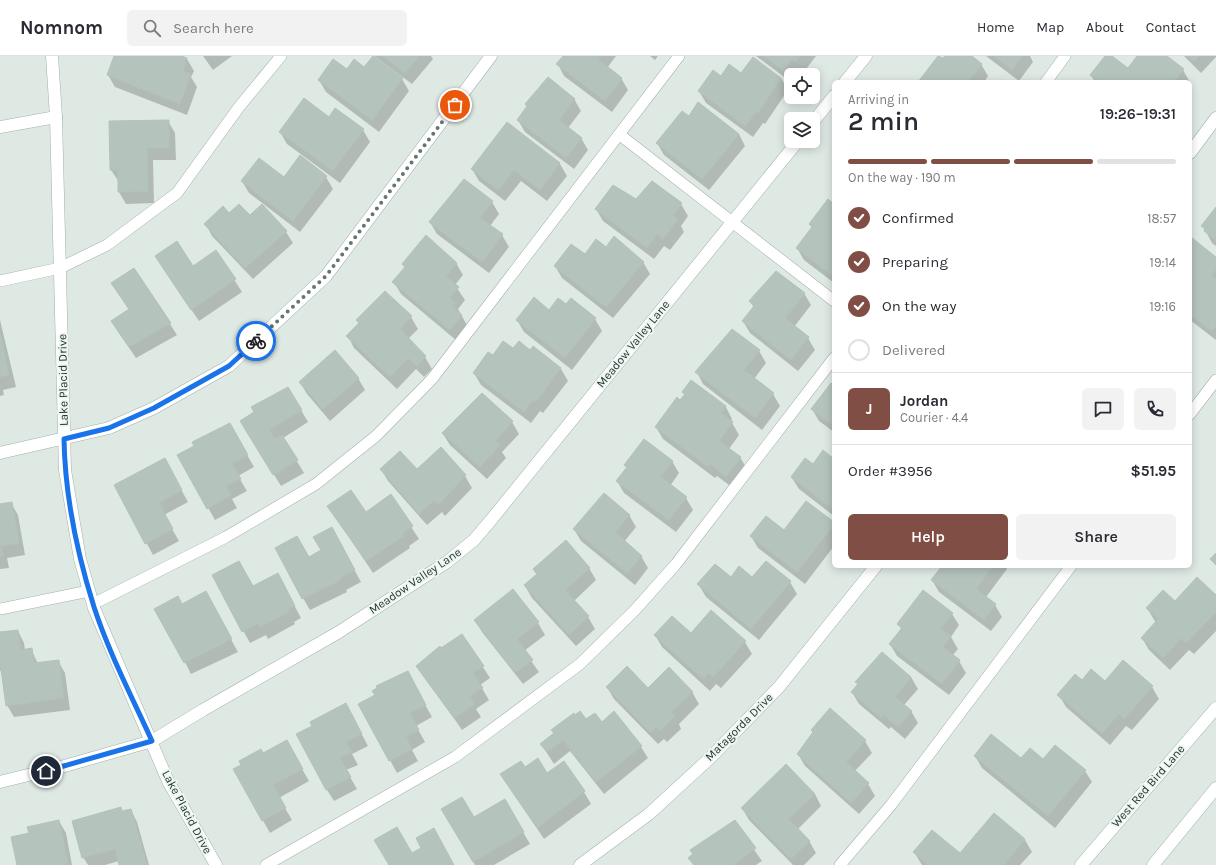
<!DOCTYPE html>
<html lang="en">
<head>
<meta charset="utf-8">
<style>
	body { margin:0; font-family:Karla,sans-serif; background:#f2f2f3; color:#2b2b33; height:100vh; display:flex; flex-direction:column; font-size:15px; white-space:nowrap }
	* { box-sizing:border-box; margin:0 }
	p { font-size:13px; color:#7c7c81 }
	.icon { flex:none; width:22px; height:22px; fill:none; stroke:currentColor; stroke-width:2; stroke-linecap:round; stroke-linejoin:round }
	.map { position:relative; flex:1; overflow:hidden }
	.side { position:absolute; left:832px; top:24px; width:360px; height:488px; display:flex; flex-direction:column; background:#fff; border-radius:6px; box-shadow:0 2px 10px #0003 }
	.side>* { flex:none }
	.buttons { position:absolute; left:784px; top:12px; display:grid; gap:8px }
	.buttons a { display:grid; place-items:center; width:36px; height:36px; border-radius:6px; background:#fff; box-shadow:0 2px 10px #0003; font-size:20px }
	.pin { position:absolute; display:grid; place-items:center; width:34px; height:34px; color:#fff; margin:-17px; border:2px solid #fff; border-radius:50%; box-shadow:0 1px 4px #0007 }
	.courier { position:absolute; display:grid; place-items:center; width:40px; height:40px; margin:-20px; border:3px solid #1a73e8; border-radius:50%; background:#fff; color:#222; box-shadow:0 1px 5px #0007 }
	.headline em { font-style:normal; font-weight:600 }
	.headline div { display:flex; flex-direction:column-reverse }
	.headline { display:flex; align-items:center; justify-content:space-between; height:68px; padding:0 16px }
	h1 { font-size:26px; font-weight:600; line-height:30px }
	.bar { display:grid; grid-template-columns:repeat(4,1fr); gap:6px 4px; align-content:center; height:48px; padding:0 16px }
	.bar i { height:5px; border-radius:3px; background:#e1e1e2 }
	.bar .active { background:#814e45 }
	.bar p { grid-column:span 4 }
	.line { display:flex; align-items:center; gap:10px; padding:0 16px; border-top:1px solid #e1e1e2 }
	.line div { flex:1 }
	.round { display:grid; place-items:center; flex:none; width:42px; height:42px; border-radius:6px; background:#f2f2f3 }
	ol { padding:0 16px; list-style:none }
	li { display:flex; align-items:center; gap:12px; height:44px }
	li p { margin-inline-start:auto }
	li .icon { padding:4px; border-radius:50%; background:#814e45; color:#fff; stroke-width:4 }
	li:last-child { color:#7c7c81 }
	li i { width:22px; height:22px; border:2px solid #e1e1e2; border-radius:50% }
	.button { display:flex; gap:8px; margin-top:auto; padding:8px 16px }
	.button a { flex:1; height:46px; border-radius:6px; background:#814e45; color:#fff; font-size:16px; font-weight:600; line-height:46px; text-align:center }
	.button a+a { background:#f2f2f3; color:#2b2b33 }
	header { display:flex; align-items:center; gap:24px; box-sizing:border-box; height:56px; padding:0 20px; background:#fff; border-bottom:1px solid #e1e1e2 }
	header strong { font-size:19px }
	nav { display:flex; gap:22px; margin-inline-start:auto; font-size:14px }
	.search { width:280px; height:36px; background:#f2f2f3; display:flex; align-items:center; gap:10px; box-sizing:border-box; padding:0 14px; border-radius:6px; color:#7c7c81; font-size:15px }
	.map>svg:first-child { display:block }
</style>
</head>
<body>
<header>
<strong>Nomnom</strong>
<div class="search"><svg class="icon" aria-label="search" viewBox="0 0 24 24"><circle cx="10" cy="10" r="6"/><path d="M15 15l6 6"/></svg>Search here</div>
<nav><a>Home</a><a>Map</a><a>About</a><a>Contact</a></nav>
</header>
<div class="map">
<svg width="1216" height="809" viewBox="0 0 1216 809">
	<rect width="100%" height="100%" fill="#dfe9e4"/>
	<path fill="#0003" d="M115,0H178L187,3L194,15L191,21L197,31L187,59L115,31L108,19Z
		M203,0H232L213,14Z
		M374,0H431L433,3L412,28Z
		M564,0H616L607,12L621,22L628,34L612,56L564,20L558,8Z
		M650,0H658L655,4Z
		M756,0H816L803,17L799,15L796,19H791V26Z
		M939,0L943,4L946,0H970L981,8L988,20L984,26H919Z
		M986,0H1030L1033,6L1019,25Z
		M1106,0H1110L1128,14L1139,0H1166L1183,14L1190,26H1095L1091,19Z
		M1184,0H1216V1L1201,17Z
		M372,1L402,23L409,35L379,76L326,36L319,24L347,15L364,12Z
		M741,18L781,22L788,34L765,68L763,67L753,81L706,47L699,35L721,21Z
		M574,43L581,55L568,72L581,82L588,94L574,113L525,76L518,64L528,52L526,48Z
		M689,61L739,78L745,90L709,134L664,99L657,87Z
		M329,63L363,74L370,86L340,127L287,88L280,76Z
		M168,65L175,77L176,104H153L154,147L126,148L119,136V126L111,114Z
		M507,68L560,108L567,120L547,145L521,125L505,145L479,125L472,113Z
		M326,121L333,133L300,176L249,137L242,125Z
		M652,126L681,148L688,160L681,170L684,176L670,194L664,190L654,203L603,165L596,153L636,145Z
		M492,146L499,158L490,170L502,179L509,191L489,217L437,178L430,166Z
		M834,149V227L804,204L797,192L812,172L810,168Z
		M1216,153V190L1212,187L1203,170Z
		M229,158L286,176L293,187L253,223L212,180L206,168Z
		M1191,183L1216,202V284L1190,264Z
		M606,192L643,206L650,218L613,262L562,222L555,210Z
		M216,195L242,236L199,265L163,212L193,211Z
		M456,207L463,219L455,229L465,244L458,253L468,271L457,285L401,238L394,226Z
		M112,227L170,268L177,279L136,302L119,277L129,254Z
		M804,237L811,249L794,271L808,282L815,294L798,315L750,277L743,265L754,252L750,245Z
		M566,249L595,263L602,275L572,314L524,276L517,264Z
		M411,261L418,273L408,283L425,301L432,313L424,321L416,313L397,333L354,292L348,280L359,268L357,264Z
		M0,264L16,331L3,334L4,339L0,340Z
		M732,274L759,295L766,307L754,323L773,338L780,350L762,374L703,328L697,316Z
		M533,292L561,313L568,325L543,357L540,355L531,367L481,329L474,317L493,301L513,293L530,295Z
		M358,322L365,334L330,365L307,338L300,326Z
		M834,330V376L819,365L812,353Z
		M684,336L726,351L732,363L731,365L739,379L729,393L740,401L747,413L733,432L717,420L715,422L663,383L656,371L681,346L685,339Z
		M301,354L308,366L283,382L304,417L281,430L248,377Z
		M512,366L519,378L502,396L506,402L487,423L450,389L443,378Z
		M230,369L254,411L238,420L247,435L232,443L237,452L215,464L179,400Z
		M834,404V460L799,433L792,422L813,409Z
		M672,405L679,417L670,430L686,442L693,454L676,476L624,437L617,425L627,412L625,409Z
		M381,413L417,415L465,420L472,432L445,460L442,456L427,469L388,425Z
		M171,415L188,446L164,459L179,485L153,499L115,429Z
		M391,440L419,483L409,490L410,492L373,517L329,451L366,457Z
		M11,447L18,459L25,499L7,502L9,512L0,513V449Z
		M629,459L636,471L624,486L641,500L648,512L635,529L581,485L574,473Z
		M834,467V490L805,528L758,492L751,480Z
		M338,484L361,526L346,534L347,536L310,554L303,542L309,502Z
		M943,510H1005L1007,513L986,541L995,549L1002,561L991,575L939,536L932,524Z
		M589,512L596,524L574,545L588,561L595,573L576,590L532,542L525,530L537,519L534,514Z
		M213,520L253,532L284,530L301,562L294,566L295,568L268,583L266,579L250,587Z
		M753,522L790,526L797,538L759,584L706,541L699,529Z
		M513,535L538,567L545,579L524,595L539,616L523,628L482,576L475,564Z
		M1216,540V575L1194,598L1189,594L1170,614L1149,594L1142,582L1156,567L1147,552Z
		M212,549L238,596L191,618L185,606L182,550Z
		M952,558L959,569L951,581L958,593L952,600L959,605L966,617L949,639L897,600L890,588L901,573L899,568Z
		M18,575L24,587L25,594L31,593L38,608L58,605L65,617L70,654L14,661L7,649L2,614L0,615V577Z
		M691,578L745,586L752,598L721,632L716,628L710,635L662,591L655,579Z
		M462,579L490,622L480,629L489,644L476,653L481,661L462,674L418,610Z
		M911,621L918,633L904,649L911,655L918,667L905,683L891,671L889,673L859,648L852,636L858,629L856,626Z
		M1082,625L1152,631L1159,643L1132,674L1126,670L1110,689L1066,651L1059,639Z
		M414,629L432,661L416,670L425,686L412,694L418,705L397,717L359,648Z
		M607,631L692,636L699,648L679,668L681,673L667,686L664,683L658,688L614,643Z
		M614,657L641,691L648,702L604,738L570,695L554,708L541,688L554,678L553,675L575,660L586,665L602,667Z
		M352,660L368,690L352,698L358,709L346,714L357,733L334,745L327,734Z
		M286,685L309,725L279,742L292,764L270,777L234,713Z
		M865,685L872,697L854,716L868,728L875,740L859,758L805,710L798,698Z
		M975,700L1043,705L1085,715L1092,726L1055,772L982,712Z
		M524,713L547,718L584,736L591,748L544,783L509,730Z
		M815,738L821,750L797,774L809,785L816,797L804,809H793L749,764L742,752Z
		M505,745L530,788L494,809H475L443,753L474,763Z
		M131,754L137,766L149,809H120L119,805L105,809H88L83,801L122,756Z
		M994,758L1025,784L1032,796L1020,809H922L914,796L960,799Z
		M59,765L66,777L72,809H18L30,778Z
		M734,765L762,805L756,809H694L689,802Z"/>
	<path fill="#b4c4bd" stroke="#b2c2bb" d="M114,0H181L187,2L183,15L191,18L180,48L107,19Z
		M373,0L403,22L372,64L318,24L333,3L347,13L354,3L364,11Z
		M383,0H419L405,17Z
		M563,0H600L598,3L622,22L605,45L556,8Z
		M764,0H800L795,6L792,3L784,15Z
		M938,0L943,2L945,0H972L982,8L968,26H918Z
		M994,0H1022L1012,14Z
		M1105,0H1112L1128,12L1137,0H1167L1184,13L1174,26H1099L1090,19Z
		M1188,0H1199L1194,5Z
		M753,1L781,22L758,57L756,56L745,70L698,35L713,14L721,20L729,8L741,17Z
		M548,21L575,43L559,64L582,82L566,102L517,64L527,50L525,48Z
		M304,42L329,61L335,52L364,73L333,115L279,76Z
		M698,46L739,78L702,123L656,87L682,55L689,60Z
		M169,64V92H147L148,135L118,136V114H110L109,65Z
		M507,66L560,107L540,134L514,114L498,134L471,113Z
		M300,99L327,120L293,165L241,125L259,102L284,121Z
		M464,123L493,145L480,162L503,178L482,206L429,166Z
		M652,125L682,147L673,160L678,163L663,183L657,178L647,192L595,153L613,129L636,143Z
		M828,143L834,148V221L796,192L812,171L809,168Z
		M239,148L250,159L262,148L287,175L245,212L204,168L223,150L229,157Z
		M1216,151V184L1204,175L1205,173L1201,170Z
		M426,179L457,207L446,220L459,231L450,242L456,247L452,250L462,259L450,274L392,226L405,211L402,208Z
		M614,180L644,206L606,251L554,210L571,188L585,198L596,183L606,191Z
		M1191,181L1216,201V213L1211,220L1216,224V270L1212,275L1190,259Z
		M177,185L193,210L216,194L236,223L191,254L155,200Z
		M134,212L171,267L129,291L111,265L129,253L111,227Z
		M776,215L805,237L785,262L809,281L791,304L742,265L754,250L749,245Z
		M385,235L412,260L400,273L426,300L417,310L408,302L390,321L346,280L359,267L356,264Z
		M534,241L549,254L558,242L566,248L571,242L596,262L565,302L516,264Z
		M732,273L760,294L744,314L774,337L755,362L695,316Z
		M0,277L9,319L0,321Z
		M503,285L513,292L519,285L530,294L533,290L561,312L536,346L533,344L524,356L473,317L488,296L493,299Z
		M335,294L359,322L323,353L299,326Z
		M691,324L726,350L721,357L733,366L719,385L741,401L726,421L710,408L708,411L655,371L677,341L680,344L685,338L682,336Z
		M831,327L834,329V370L811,353Z
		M288,331L302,354L269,374L275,383L282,379L298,404L273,419L240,365L254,356L251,351Z
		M482,337L513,365L495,385L500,389L480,411L442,377Z
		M230,367L248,399L232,408L241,423L226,430L231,439L207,453L177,399L194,390L192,386Z
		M644,383L673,405L661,421L687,441L669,464L616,425L627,411L624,409Z
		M441,391L466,419L438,449L434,444L419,458L380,413L400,395L417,413Z
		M823,394L834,403V454L791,421L805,402L813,408Z
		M165,402L182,434L159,447L173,473L145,488L114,429Z
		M351,434L366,456L391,438L413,470L402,478L404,480L366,505L327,450Z
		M604,437L630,459L615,476L642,500L627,517L573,473Z
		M806,445L834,466V469L797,516L750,480L766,460L784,474Z
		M12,446L19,487L1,490L3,500H0V448Z
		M332,471L355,514L340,522L341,524L302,543L275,492L297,480L309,501L321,494L313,481Z
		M566,484L590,512L565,534L589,560L569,579L524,529L537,518L533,513Z
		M1216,497V509L1210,503Z
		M239,505L253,530L278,517L295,550L288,553L289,556L260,571L258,567L242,576L212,519Z
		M766,505L791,525L751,573L697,528L715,508L731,521L739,510L752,521Z
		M942,510H993L976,533L996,548L984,564L931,524Z
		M1197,521L1216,539V556L1186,587L1181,582L1163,602L1141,582L1158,563L1146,552L1163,534L1175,545Z
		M513,533L539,566L517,583L533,604L515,617L474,564Z
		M923,534L953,557L941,573L951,580L943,591L960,604L942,628L889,588L902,572L897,568Z
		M206,535L232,583L184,607L154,553L178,540L182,548Z
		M711,554L746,585L713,621L708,617L703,623L654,579L672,560L691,577Z
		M18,574L21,594L32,592L34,607L59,604L64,642L6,650L0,606V576Z
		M462,578L484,610L473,617L483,632L470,640L475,648L454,662L416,610L440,590L441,592Z
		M882,596L911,621L895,641L912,655L898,671L883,659L881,662L851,636L858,628L855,626Z
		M1123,604L1153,630L1124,663L1119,658L1102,677L1057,639L1075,618L1082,624L1091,613L1105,625Z
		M627,610L648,632L669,611L693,636L671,656L675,660L660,675L656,671L651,677L606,631Z
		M408,615L426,649L410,657L419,674L406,681L412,693L389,705L358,648L375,639L372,635L377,632L376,630Z
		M346,647L362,678L346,686L352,696L340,702L351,721L326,734L296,678L312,670L310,666Z
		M830,652L866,684L846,706L869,727L851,747L797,698L813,676L811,674Z
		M580,655L586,663L595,657L602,666L614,655L642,690L596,726L563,684L547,696L540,688L554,677L551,674L574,657L575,659Z
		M991,678L1021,702L1030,692L1043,703L1055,689L1086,714L1048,760L974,700Z
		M287,684L303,713L273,729L286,752L262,765L233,713L241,709L239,705L261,693L263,697Z
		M538,702L547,717L564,705L585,735L537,772L500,718L521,705L525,711Z
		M786,708L815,738L789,763L810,785L791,803L741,752Z
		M462,741L474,761L505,743L524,776L473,806L441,753Z
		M121,751L122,755L131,753L147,809H119L115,793L82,802L72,765Z
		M994,757L1025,783L1004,809H928L913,796L932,774L960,797Z
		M59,764L68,809H17L11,781L29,777L27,771Z
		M735,764L756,792L733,809H694L688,802L693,798L690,794Z
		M397,771L412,797L421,792L416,782L434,772L454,809H389L374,784Z"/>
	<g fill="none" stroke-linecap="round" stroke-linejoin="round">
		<defs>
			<path id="service" d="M1046,26L1065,0
				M620,79L834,245
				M0,225L60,212L107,189L177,137L239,51L281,0
				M1190,358L1216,324
				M93,548L226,481L316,428L376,380L432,323L679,0
				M0,553L89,535
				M266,809L455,701L580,608L635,554L676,508L834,302
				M840,809L891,749L1071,510"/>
			<path id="minor" d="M845,26L866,0
				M813,66L834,40
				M0,71L56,61
				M1190,97L1216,62
				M0,397L109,372L154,352L229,310L326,220L491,0
				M0,726L61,711L152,685L203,654L339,576L447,506L474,484L491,464L798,85
				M580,809L649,758L710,702L779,631L876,510"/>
			<path id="tertiary" d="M52,0L56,61L65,414L80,503L94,552L168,725L216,809"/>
			<path id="secondary" d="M1081,809L1216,652
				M1153,809L1216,732"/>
		</defs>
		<use href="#service" stroke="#a2b0ab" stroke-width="12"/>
		<use href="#minor" stroke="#a2b0ab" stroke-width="13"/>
		<use href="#tertiary" stroke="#a2b0ab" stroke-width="13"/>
		<use href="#secondary" stroke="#9fb4ab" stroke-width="13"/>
		<use href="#service" stroke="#fff" stroke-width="11"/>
		<use href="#minor" stroke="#fff" stroke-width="12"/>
		<use href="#tertiary" stroke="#fff" stroke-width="12"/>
		<use href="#secondary" stroke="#fff" stroke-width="12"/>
	</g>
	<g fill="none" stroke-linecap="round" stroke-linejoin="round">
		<path stroke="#647670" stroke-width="4" stroke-dasharray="0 7.2" d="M256,285L326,220L455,49"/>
		<path stroke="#1a73e8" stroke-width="5" d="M46,715L152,685C132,641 109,597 94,551C77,497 65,440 64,383L109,372L154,352L229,310L256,285"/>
	</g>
	<g text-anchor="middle" stroke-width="4" stroke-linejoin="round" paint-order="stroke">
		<g font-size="12" fill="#213831" stroke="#eff6f2">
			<text transform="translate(633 288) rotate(-51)" y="4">Meadow Valley Lane</text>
			<text transform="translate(63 324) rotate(-91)" y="4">Lake Placid Drive</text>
			<text transform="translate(415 525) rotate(-34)" y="4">Meadow Valley Lane</text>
			<text transform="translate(739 671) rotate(-45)" y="4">Matagorda Drive</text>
			<text transform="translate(1148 730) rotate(-49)" y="4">West Red Bird Lane</text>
			<text transform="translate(187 756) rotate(62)" y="4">Lake Placid Drive</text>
		</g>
	</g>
</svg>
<div class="buttons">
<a><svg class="icon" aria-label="locate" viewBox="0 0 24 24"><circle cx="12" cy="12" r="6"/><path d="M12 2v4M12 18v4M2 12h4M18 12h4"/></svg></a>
<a><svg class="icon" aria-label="layers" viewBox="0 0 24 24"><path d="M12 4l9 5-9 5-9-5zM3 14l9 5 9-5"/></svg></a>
</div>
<div class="pin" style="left:455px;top:49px;background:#ea580c"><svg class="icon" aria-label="bag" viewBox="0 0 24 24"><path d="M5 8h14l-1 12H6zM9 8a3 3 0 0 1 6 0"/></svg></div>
<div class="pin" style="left:46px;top:715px;background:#1f2937"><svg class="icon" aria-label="home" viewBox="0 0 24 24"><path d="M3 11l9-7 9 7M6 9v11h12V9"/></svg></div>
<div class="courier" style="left:256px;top:285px"><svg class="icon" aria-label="bike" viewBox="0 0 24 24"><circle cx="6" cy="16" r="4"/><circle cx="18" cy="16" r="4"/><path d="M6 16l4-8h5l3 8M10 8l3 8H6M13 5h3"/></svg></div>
<section class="side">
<div class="headline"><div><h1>2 min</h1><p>Arriving in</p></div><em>19:26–19:31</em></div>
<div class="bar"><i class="active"></i><i class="active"></i><i class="active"></i><i></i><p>On the way · 190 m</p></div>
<ol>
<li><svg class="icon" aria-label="check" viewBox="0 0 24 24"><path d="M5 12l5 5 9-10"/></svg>Confirmed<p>18:57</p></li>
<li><svg class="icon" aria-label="check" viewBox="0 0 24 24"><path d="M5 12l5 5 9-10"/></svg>Preparing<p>19:14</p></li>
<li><svg class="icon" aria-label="check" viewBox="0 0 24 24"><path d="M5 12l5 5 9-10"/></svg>On the way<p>19:16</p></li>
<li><i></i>Delivered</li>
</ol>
<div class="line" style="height:72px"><b class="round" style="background:#814e45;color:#fff">J</b><div><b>Jordan</b><p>Courier · 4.4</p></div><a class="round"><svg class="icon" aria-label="chat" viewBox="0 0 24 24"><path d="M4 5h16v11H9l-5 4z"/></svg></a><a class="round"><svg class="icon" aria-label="phone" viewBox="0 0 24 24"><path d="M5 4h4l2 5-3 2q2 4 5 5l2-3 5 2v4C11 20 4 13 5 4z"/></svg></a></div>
<div class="line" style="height:52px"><div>Order #3956</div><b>$51.95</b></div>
<div class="button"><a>Help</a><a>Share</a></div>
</section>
</div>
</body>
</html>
